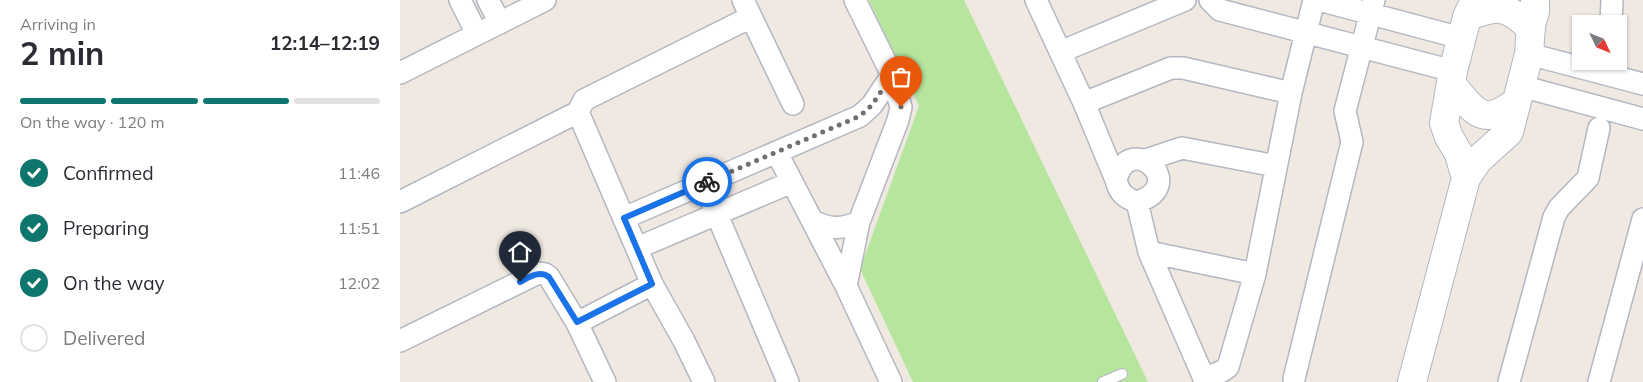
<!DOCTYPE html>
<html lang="en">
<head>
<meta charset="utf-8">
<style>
	body { margin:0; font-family:Mulish,sans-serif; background:#f2f2f3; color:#2b2b33; height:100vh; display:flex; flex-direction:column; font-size:19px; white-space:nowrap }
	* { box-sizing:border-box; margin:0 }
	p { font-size:16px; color:#7c7c81 }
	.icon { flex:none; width:28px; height:28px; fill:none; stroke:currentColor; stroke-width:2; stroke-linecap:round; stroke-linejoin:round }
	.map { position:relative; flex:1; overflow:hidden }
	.drawer { display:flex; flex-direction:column; background:#fff; width:400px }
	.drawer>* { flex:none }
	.needle { width:32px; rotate:133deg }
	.buttons { position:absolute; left:1172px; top:15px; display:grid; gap:10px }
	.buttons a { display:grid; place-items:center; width:55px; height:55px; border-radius:0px; background:#fff; box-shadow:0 1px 4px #0004; font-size:25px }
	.pin { position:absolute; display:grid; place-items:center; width:42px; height:42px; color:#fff; margin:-51px -21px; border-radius:50% 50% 50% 0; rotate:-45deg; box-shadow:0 0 5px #0007 }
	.pin .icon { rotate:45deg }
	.courier { position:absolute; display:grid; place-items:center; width:50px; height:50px; margin:-25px; border:4px solid #1a73e8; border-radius:50%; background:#fff; color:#222; box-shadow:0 1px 6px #0007 }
	.summary em { font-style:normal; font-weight:700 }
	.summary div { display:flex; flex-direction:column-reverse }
	.summary { display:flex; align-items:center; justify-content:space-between; height:85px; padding:0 20px }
	h1 { font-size:32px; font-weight:700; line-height:38px }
	.bar { display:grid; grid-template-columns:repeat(4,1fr); gap:8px 5px; align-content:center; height:60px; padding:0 20px }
	.bar i { height:6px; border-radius:4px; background:#e1e1e2 }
	.bar .on { background:#0f766e }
	.bar p { grid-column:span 4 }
	ol { padding:0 20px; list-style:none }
	li { display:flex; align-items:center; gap:15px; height:55px }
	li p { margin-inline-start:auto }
	li .icon { padding:5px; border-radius:50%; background:#0f766e; color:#fff; stroke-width:4 }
	li:last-child { color:#7c7c81 }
	li i { width:28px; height:28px; border:2px solid #e1e1e2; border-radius:50% }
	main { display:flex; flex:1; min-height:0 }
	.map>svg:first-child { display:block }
</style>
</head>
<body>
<main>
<section class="drawer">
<div class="summary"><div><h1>2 min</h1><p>Arriving in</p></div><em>12:14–12:19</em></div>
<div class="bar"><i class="on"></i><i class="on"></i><i class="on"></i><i></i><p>On the way · 120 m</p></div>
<ol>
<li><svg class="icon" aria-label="check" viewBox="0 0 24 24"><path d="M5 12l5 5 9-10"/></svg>Confirmed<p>11:46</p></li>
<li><svg class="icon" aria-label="check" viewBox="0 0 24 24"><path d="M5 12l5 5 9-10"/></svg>Preparing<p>11:51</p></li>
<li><svg class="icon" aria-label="check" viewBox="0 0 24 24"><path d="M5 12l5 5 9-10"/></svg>On the way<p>12:02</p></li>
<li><i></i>Delivered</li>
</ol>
</section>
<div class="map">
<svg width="1243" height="382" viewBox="0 0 1243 382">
	<rect width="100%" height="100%" fill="#efe9e1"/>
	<path fill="#b6e59e" d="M469,0H564L748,382H513L460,269L519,106Z"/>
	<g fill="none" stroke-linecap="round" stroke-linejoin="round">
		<defs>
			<path id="lane" d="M703,382L722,374"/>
			<path id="street" d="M60,0L77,34
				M88,0L100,23
				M343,0L393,104
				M636,0L684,103L716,180C719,193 725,198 737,202C791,185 729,129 716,180
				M810,0L820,10L1053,71
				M919,0L1061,38
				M1211,24L1212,0
				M660,52L785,0
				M1129,54L1243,84
				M0,73L145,0
				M1121,86L1243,119
				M684,103L771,68H783L891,93
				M178,112L252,284L284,341L304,382
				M377,153L446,286L491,382
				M746,160L782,148L876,166
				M304,184L388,382
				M0,202L178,112L184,100L351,17
				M737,202L749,252L803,376C811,377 822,372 828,367L855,274L891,93L914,0
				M224,218L460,116L472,105L492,75
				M413,221C430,229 440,230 459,222
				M237,248L392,182
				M749,252L855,274
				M446,286L459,222L498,120L501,107L492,75L455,0
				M177,323L252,284
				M0,341L138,273L145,274L149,277L177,323L205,382
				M894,379L952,142L945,111L974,0
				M1109,382L1154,217L1159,208L1188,178L1199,128
				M1199,382L1243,219"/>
			<path id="secondary" d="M1067,17C1096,5 1108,4 1131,29
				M1051,83C1073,111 1083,129 1117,101
				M1066,178L1059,154L1049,137L1044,123L1053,71L1067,17L1075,0
				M1012,382L1066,178L1078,160L1109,132L1129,54L1131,25L1135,12V0"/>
		</defs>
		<use href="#lane" stroke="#b4b7c1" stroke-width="12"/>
		<use href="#street" stroke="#b4b7c1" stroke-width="24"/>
		<use href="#secondary" stroke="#b4b7c1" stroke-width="30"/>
		<use href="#lane" stroke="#fff" stroke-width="10"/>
		<use href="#street" stroke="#fff" stroke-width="21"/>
		<use href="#secondary" stroke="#fff" stroke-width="28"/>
	</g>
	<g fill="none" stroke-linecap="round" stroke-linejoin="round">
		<path stroke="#726f6d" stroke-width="5" stroke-dasharray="0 9" d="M307,182L460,116L472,105L492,75L501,107"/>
		<path stroke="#1a73e8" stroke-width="6" d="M120,282C130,277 139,270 149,277L177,322L252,284L224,218L307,182"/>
	</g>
</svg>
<div class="buttons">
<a><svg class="needle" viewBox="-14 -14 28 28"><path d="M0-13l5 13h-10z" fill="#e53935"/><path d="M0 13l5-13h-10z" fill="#7c7c81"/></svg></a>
</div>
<div class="pin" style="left:501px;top:107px;background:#ea580c"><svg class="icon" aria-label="bag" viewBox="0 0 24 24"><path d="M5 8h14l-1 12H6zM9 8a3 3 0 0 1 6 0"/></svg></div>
<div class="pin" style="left:120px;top:282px;background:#1f2937"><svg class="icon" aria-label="home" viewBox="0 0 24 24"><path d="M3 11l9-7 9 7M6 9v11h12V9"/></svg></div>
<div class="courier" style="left:307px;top:182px"><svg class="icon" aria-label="bike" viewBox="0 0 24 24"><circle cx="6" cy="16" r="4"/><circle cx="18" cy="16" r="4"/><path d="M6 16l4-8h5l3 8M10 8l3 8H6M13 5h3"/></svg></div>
</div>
</main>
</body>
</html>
